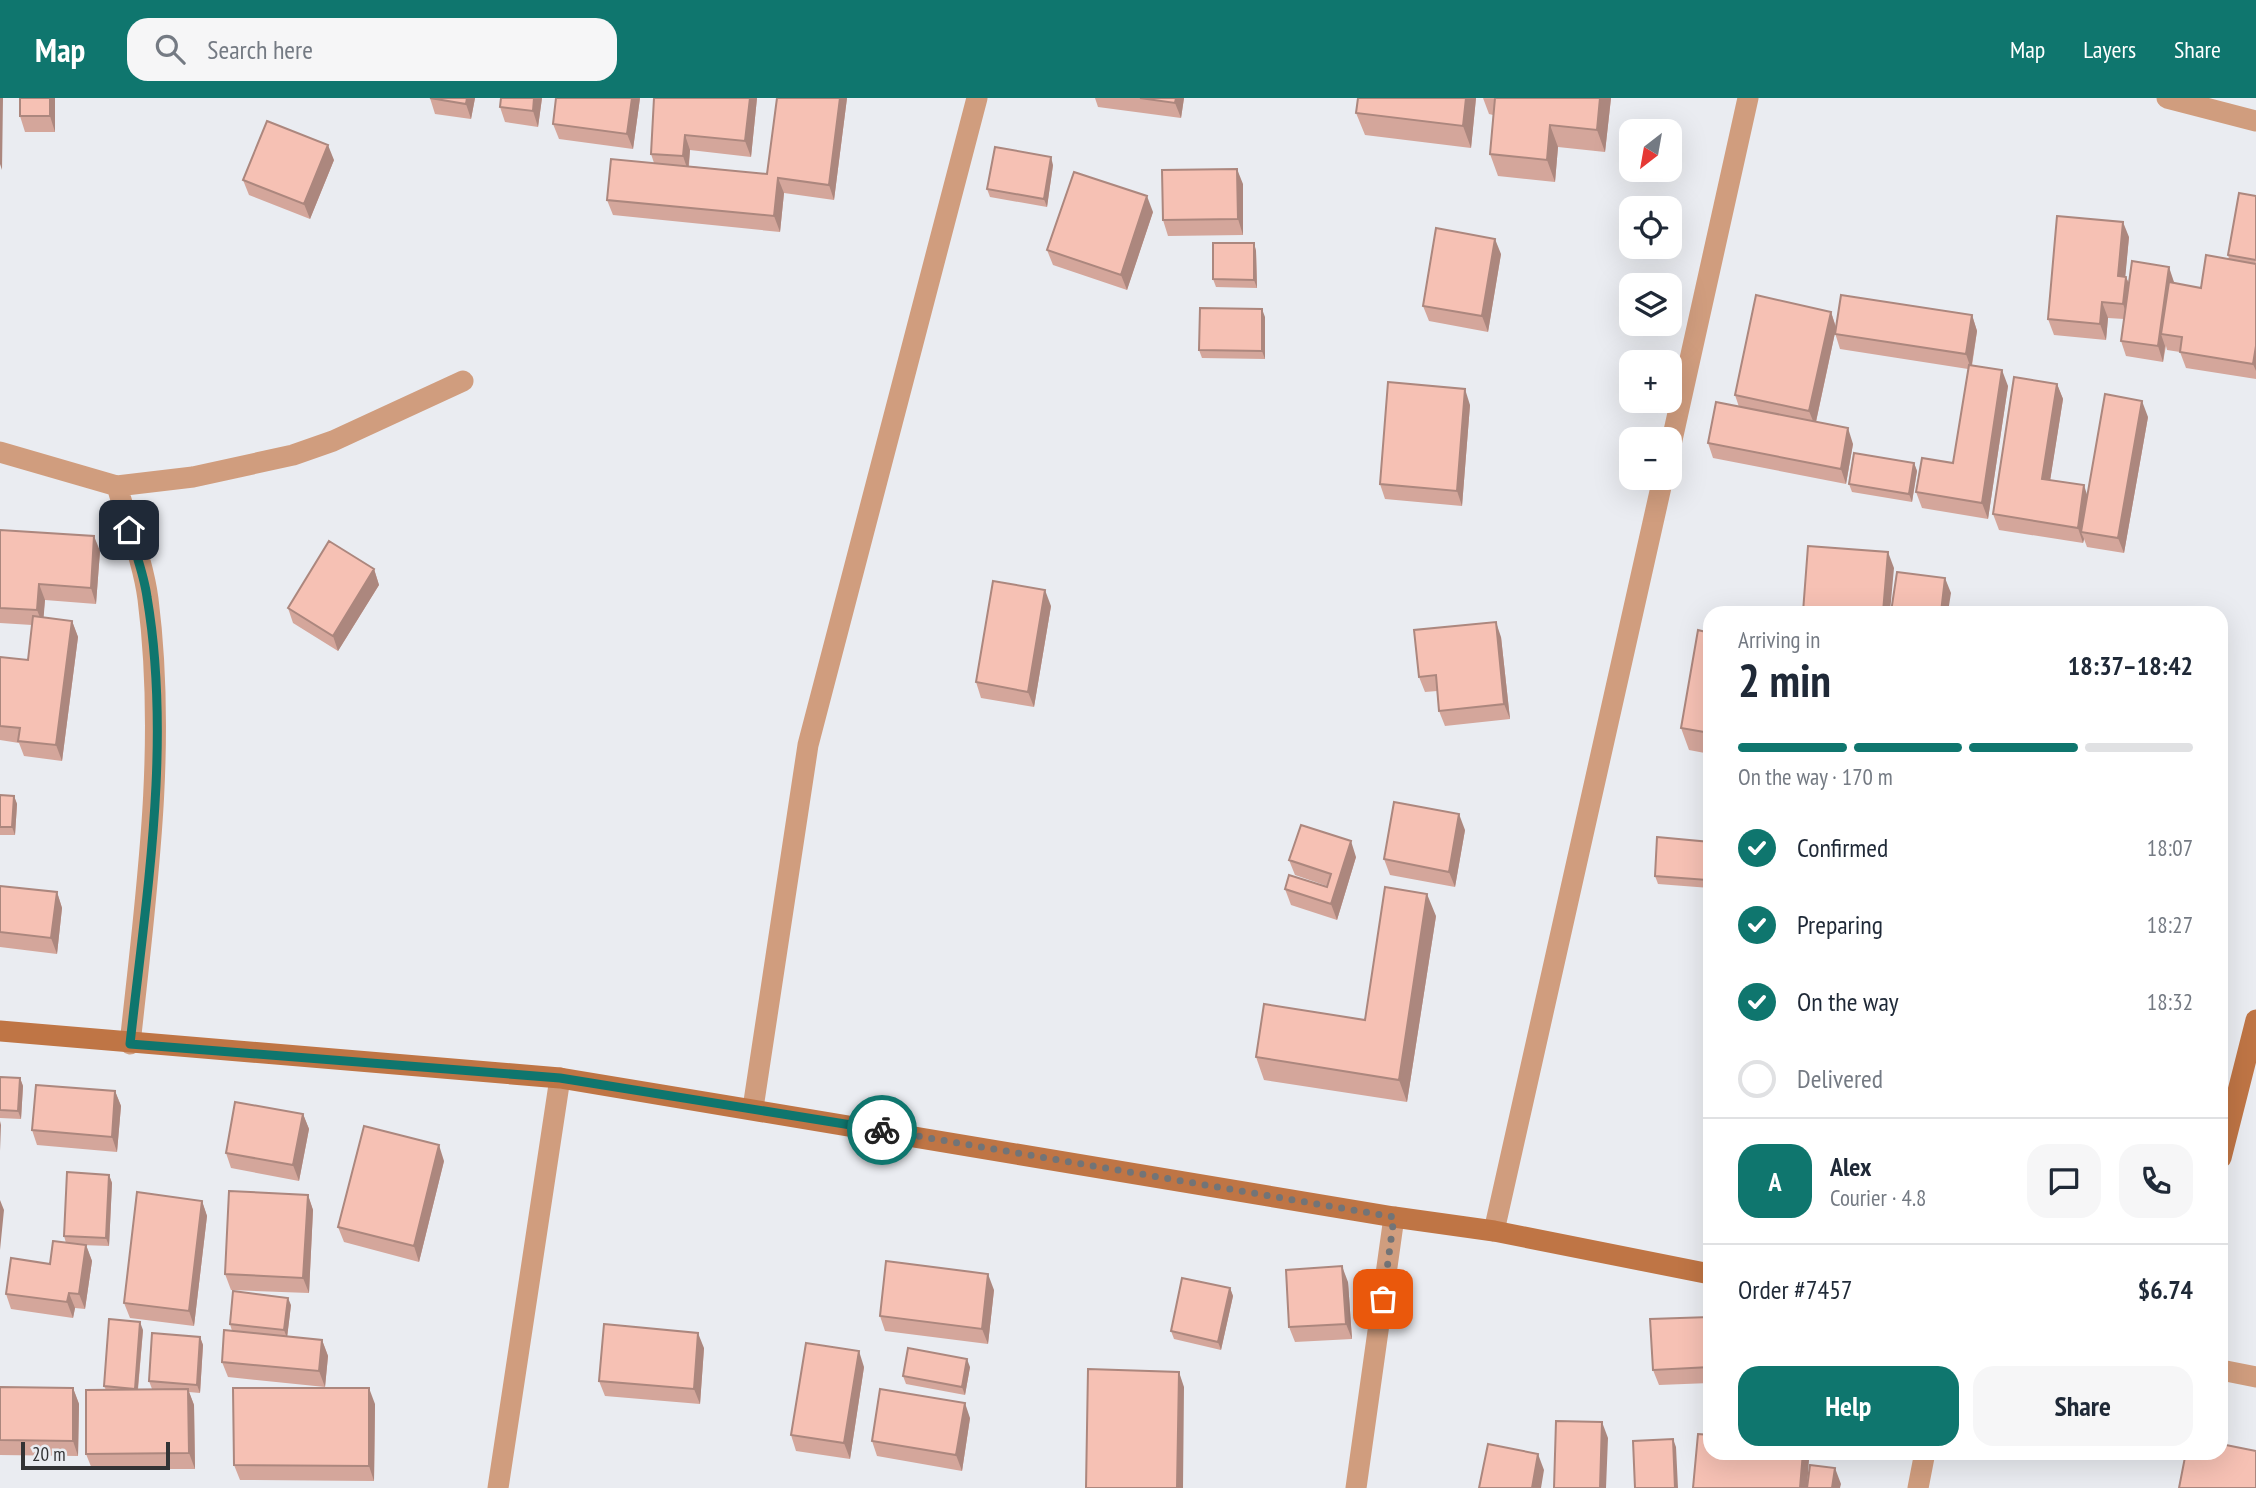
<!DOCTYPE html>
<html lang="en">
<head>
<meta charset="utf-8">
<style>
	body { margin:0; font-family:"PT Sans Narrow",sans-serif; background:#f6f6f7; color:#1f2937; height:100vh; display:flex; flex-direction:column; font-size:26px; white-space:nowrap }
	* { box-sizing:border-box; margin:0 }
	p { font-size:23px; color:#747a83 }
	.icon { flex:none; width:38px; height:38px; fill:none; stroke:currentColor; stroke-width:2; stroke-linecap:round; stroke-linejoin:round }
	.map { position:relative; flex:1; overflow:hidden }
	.sheet { position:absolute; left:1703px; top:508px; width:525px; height:854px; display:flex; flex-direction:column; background:#fff; border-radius:21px; box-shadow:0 7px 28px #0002 }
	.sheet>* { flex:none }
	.needle { width:46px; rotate:211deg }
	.controls { position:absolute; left:1619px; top:21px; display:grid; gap:14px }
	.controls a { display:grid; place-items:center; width:63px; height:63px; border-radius:14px; background:#fff; box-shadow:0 7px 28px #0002; font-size:35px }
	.scale { position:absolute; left:21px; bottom:18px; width:149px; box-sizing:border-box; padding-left:7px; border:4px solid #323335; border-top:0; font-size:19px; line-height:24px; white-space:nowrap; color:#323335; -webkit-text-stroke:5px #eaecf1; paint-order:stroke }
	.pin { position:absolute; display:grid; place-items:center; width:60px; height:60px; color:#fff; margin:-30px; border-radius:14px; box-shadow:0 4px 10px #0006 }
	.courier { position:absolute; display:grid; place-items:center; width:70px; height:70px; margin:-35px; border:5px solid #0f766e; border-radius:50%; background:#fff; color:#222; box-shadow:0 2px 9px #0007 }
	.overview em { font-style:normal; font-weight:600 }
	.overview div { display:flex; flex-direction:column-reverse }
	.overview { display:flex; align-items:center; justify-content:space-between; height:119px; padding:0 35px }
	h1 { font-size:46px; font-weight:600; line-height:52px }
	.bar { display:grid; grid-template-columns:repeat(4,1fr); gap:10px 7px; align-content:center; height:84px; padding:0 35px }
	.bar i { height:9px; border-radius:5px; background:#e0e1e3 }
	.bar .current { background:#0f766e }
	.bar p { grid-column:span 4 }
	.line { display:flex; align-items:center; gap:18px; padding:0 35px; border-top:2px solid #e0e1e3 }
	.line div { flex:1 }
	.round { display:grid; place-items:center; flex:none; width:74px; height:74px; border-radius:21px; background:#f6f6f7 }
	ol { padding:0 35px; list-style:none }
	li { display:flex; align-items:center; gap:21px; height:77px }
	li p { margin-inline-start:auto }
	li .icon { padding:7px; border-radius:50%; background:#0f766e; color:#fff; stroke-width:4 }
	li:last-child { color:#747a83 }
	li i { width:38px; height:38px; border:4px solid #e0e1e3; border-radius:50% }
	.action { display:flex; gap:14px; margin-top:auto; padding:14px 35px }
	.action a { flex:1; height:80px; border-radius:21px; background:#0f766e; color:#fff; font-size:28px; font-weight:600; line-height:80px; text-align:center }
	.action a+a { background:#f6f6f7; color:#1f2937 }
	header { display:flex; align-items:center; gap:42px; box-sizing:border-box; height:98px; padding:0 35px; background:#0f766e; color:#fff }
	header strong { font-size:33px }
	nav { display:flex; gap:38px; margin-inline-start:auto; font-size:24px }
	.search { width:490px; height:63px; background:#f6f6f7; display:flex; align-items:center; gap:18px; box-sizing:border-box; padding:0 24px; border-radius:21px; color:#747a83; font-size:26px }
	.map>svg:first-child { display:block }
</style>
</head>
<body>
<header>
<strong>Map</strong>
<div class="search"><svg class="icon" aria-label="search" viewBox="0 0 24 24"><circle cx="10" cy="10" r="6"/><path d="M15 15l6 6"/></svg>Search here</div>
<nav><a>Map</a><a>Layers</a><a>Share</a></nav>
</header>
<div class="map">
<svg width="2256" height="1390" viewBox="0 0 2256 1390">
	<rect width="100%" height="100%" fill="#eaecf1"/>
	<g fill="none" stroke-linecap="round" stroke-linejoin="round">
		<path stroke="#d09d7e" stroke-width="21" d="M2167,0L2256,23
			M1670,351L1748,0
			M0,354L117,388L193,379L293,357L333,343L463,283
			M117,388C127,424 143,463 148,501C167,650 146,797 130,946
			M753,1010L808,647L977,0
			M1494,1133L1663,380
			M2221,1272L2256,1279
			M498,1390L560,980
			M1356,1390L1394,1119
			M1918,1390L1925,1354"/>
		<path stroke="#bf7545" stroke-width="21" d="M0,933L560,980L1394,1119L1494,1133L1710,1176
			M2221,1060L2256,922"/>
	</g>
	<path fill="#d4a69b" d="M20,0H55V34H25L20,18Z
		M430,0H475L471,21L435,16Z
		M501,0H542L538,29L505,24L500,9Z
		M556,0H640L633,51L559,41L553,26Z
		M654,0H757L751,59L690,52L689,68L767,76L847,0L834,102L784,95L780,134L613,117L607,102L654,65L651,56Z
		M1095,0H1184L1181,20L1098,9Z
		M1476,0L1471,50L1365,37L1356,15Z
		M1483,0H1611L1605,54L1558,49L1555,84L1498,78L1490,56L1493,17L1489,16Z
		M334,62L310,121L249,97L243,82Z
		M1053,67L1047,109L990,99L987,91Z
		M1243,86V137L1168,138L1163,122Z
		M2256,98V281L2186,270L2180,254L2167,252L2166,248L2163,264L2126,258L2121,243L2124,221L2108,220L2106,242L2054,237L2048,221L2129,139L2125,178L2126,179L2129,185L2174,184V185L2201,190L2229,161L2228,157Z
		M1153,114L1127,192L1053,167L1047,152Z
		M1254,145L1256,153L1257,190L1216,189L1213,181Z
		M1501,156L1488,234L1429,223L1423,208Z
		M1831,214L1836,229L1972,217L1977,233L1972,268L2008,288L1988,421L1922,410L1916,394L1953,365L1968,271L1840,251L1835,235L1816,324L1853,346L1846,386L1713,360L1708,345L1739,309L1735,297Z
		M1265,219V261L1202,260L1199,252Z
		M2057,286L2063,301L2050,382L2087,397L2148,319L2124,455L2087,449L2084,441L2083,445L1999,432L1993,416Z
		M1470,307L1462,408L1385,401L1380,386Z
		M1914,365L1917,373L1912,404L1852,394L1849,386Z
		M0,432L100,453L96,506L45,502L43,520L72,523L78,539L62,663L24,658L19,645L0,642V559L28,562L32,527L0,525Z
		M374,471L379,487L338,553L293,525L288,510Z
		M1051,508L1034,609L981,600L976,584Z
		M1710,535V656L1689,652L1681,630Z
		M1501,539L1510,621L1445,628L1439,613L1437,593L1425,594L1419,579Z
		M0,697L14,698L17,706L15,737H0Z
		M1465,732L1455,789L1390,777L1384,761Z
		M1710,744V790L1658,786L1655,778Z
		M1356,759L1337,822L1291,807L1285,791L1327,789V788L1295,777L1289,762Z
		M0,788L57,794L62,810L57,856L0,849Z
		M1436,818L1407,1004L1264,982L1256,959L1365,922Z
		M0,979L20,980L23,988L21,1021L0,1020Z
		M115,993L121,1008L117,1054L37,1047L32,1032Z
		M303,1016L309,1031L299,1083L231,1070L226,1055Z
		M444,1063L419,1164L344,1144L338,1129Z
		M109,1077L112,1085L109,1148L82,1147H86L92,1163L85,1211L75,1210L73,1220L11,1211L6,1196L50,1166L66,1145L64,1138Z
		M308,1097L313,1112L309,1195L231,1192L225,1176Z
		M202,1103L207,1118L194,1228L130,1220L124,1205Z
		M1348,1184L1352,1241L1295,1244L1289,1229Z
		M1230,1190L1233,1198L1221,1252L1174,1241L1171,1233Z
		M994,1192L988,1246L885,1233L880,1218Z
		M291,1207L287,1239L322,1242L328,1258L325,1289L228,1279L222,1264L232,1233L230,1226Z
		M1710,1219V1285L1659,1287L1653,1272Z
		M143,1232L138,1292L152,1291L149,1283L200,1239L203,1247L200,1295L189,1294L194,1307L195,1371H92L86,1356L106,1292L104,1288Z
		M704,1250L700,1306L605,1298L599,1283Z
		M864,1269L850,1361L796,1353L791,1337Z
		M970,1269L965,1297L906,1286L903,1278Z
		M0,1289L73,1290L79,1306L78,1358L0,1357Z
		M375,1306L374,1383L240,1382L234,1367Z
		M970,1320L962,1373L877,1358L872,1343Z"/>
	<path fill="#ac877e" d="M0,0H3L2,72L0,66Z
		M50,0H55V34L50,18Z
		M467,0H475L471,21L466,6Z
		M534,0H542L538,29L533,13Z
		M632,0H640L633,51L627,36Z
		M750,0H757L751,59L745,43Z
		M840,0H847L834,102L829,87Z
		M1176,0H1184L1181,20L1175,5Z
		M1466,0H1476L1471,50L1463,28Z
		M1600,0H1611L1605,54L1597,32Z
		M1550,27L1558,49L1555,84L1547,62Z
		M685,37L690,52L688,73L683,58Z
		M328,47L334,62L310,121L304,106Z
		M1051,59L1053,67L1047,109L1044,101Z
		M1237,71L1243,86V137L1238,121Z
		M778,80L784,95L780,134L774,118Z
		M1147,98L1153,114L1127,192L1121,177Z
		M2123,124L2129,139L2124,193L2118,178Z
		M1495,141L1501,156L1488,234L1482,218Z
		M1254,145L1256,153L1257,190L1254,182Z
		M2169,169L2174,184L2167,237L2161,236L2165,248L2163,264L2158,248Z
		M2126,179L2132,194L2129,222L2123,206Z
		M2102,204L2108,220L2106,242L2100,226Z
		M1262,211L1265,219V261L1262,253Z
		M1831,214L1836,230L1815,328L1809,313Z
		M1972,217L1977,233L1971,271L1966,256Z
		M2256,248V273L2253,266Z
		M2002,272L2008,288L1988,421L1982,405Z
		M2057,286L2063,301L2048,396L2042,381Z
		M1465,291L1470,307L1462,408L1457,393Z
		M2142,303L2148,319L2124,455L2118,440Z
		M1848,330L1853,346L1846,386L1841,371Z
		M1914,365L1917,373L1912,404L1909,396Z
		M2084,387L2089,403L2081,434L2084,441L2083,445L2078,430Z
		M94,438L100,453L96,506L91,490Z
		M1888,454L1894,470L1890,514H1883Z
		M374,471L379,487L338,553L333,538Z
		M1945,480L1951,495L1948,514H1941Z
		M39,486L45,502L43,527L37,512Z
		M1045,492L1051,508L1034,609L1028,594Z
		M72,523L78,539L62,663L56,647Z
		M1496,524L1501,539L1510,621L1504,606Z
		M14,698L17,706L15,737L12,729Z
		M1459,716L1465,732L1455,789L1449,774Z
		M1351,743L1356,759L1337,822L1331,806Z
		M1710,744V790L1707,782Z
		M57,794L62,810L57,856L51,840Z
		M1427,796L1436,818L1407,1004L1399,982Z
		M20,980L23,988L21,1021L18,1013Z
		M115,993L121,1008L117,1054L112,1039Z
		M303,1016L309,1031L299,1083L293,1067Z
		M0,1023L1,1027L0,1053Z
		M439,1047L444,1063L419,1164L414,1148Z
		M109,1077L112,1085L109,1148L106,1140Z
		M308,1097L313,1112L309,1195L303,1180Z
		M0,1102L4,1112L0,1152Z
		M202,1103L207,1118L194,1228L189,1213Z
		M86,1147L92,1163L85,1211L79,1196Z
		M1342,1168L1348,1184L1352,1241L1346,1226Z
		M988,1176L994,1192L988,1246L982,1231Z
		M1230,1190L1233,1198L1221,1252L1218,1244Z
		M69,1195L75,1210L73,1220L67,1204Z
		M288,1200L291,1207L287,1240L284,1232Z
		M140,1224L143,1232L137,1299L135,1291Z
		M698,1235L704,1250L700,1306L694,1291Z
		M200,1239L203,1247L200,1295L197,1287Z
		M322,1242L328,1258L325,1289L319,1273Z
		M859,1253L864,1269L850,1361L844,1345Z
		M967,1261L970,1269L965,1297L962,1289Z
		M1179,1274L1184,1289L1183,1390H1177Z
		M73,1290L79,1306L78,1358L73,1343Z
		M369,1290L375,1306L374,1383L369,1368Z
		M188,1291L194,1307L195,1371L189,1355Z
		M965,1305L970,1320L962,1373L956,1357Z
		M1602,1324L1608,1340L1606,1390H1600Z
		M1673,1341L1676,1349L1678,1390H1675Z
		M1803,1354H1807L1809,1362L1807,1390H1800Z
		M1538,1356L1544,1372L1541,1390H1532Z
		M1835,1370L1841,1386L1840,1390H1832Z"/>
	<path fill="#f6c1b4" stroke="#ac877e" stroke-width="2" d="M20,0H50V18H20Z
		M430,0H467L466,6Z
		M501,0H534L533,13L500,9Z
		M556,0H632L627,36L553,26Z
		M654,0H750L745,43L685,37L683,58L651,56Z
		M777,0H840L829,87L778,80L774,118L607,102L611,61L767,76Z
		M1140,0H1176L1175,5Z
		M1358,0H1466L1463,28L1356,15Z
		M1495,0H1600L1597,32L1550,27L1547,62L1490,56Z
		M267,23L328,47L304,106L243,82Z
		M995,49L1051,59L1044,101L987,91Z
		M1237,71L1238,121L1163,122L1162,72Z
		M1074,74L1147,98L1121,177L1047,152Z
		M2239,95L2256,98V162L2228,157Z
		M2057,118L2123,124L2118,178L2126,179L2123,206L2102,204L2100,226L2048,221Z
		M1436,130L1495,141L1482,218L1423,208Z
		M1213,145H1254V182L1213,181Z
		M2206,157L2256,166V248L2253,266L2180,254L2182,239L2161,236L2169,184L2201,190Z
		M2132,163L2169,169L2158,248L2121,243Z
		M1756,197L1831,214L1809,313L1735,297Z
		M1841,197L1972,217L1966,256L1835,236Z
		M1200,210L1262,211V253L1199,252Z
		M1969,267L2002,272L1982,405L1916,394L1922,360L1953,365Z
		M2014,279L2057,286L2042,381L2084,387L2078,430L1993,416Z
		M1388,284L1465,291L1457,393L1380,386Z
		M2105,296L2142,303L2118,440L2081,434Z
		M1716,304L1848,330L1841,371L1708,345Z
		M1854,355L1914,365L1909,396L1849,386Z
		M0,432L94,438L91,490L39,486L37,512L0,510Z
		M329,443L374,471L333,538L288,510Z
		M1808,448L1888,454L1883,514H1803Z
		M1897,474L1945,480L1941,514H1891Z
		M993,483L1045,492L1028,594L976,584Z
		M33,518L72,523L56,647L18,643L20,630L0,628V559L28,562Z
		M1496,524L1504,606L1439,613L1436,577L1419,579L1414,532Z
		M1698,532L1710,535V635L1681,630Z
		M0,697L14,698L12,729H0Z
		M1394,704L1459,716L1449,774L1384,761Z
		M1301,727L1351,743L1331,806L1285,791L1289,777L1327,789L1331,776L1289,762Z
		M1657,739L1710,744L1707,782L1655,778Z
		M0,788L57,794L51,840L0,834Z
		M1385,789L1427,796L1399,982L1256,959L1264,906L1365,922Z
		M0,979L20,980L18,1013L0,1012Z
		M36,987L115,993L112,1039L32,1032Z
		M235,1004L303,1016L293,1067L226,1055Z
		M364,1028L439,1047L414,1148L338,1129Z
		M67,1074L109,1077L106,1140L64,1138Z
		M229,1093L308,1097L303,1180L225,1176Z
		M137,1094L202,1103L189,1213L124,1205Z
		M53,1143L86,1147L79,1196L69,1195L67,1204L6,1196L11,1160L50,1166Z
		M886,1163L988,1176L982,1231L880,1218Z
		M1342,1168L1346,1226L1289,1229L1286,1172Z
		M1182,1180L1230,1190L1218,1244L1171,1233Z
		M233,1193L288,1200L284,1232L230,1226Z
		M1710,1219V1269L1653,1272L1650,1221Z
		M109,1221L140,1224L135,1291L104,1288Z
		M604,1226L698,1235L694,1291L599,1283Z
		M224,1232L322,1242L319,1273L222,1264Z
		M152,1235L200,1239L197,1287L149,1283Z
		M806,1245L859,1253L844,1345L791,1337Z
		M908,1250L967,1261L962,1289L903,1278Z
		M1088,1271L1179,1274L1177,1390H1086Z
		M0,1289L73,1290V1343L0,1342Z
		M233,1290H369V1368L234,1367Z
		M188,1291L189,1355L86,1356V1292Z
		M880,1291L965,1305L956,1357L872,1343Z
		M1556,1323L1602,1324L1600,1390H1554Z
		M1698,1336L1710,1337V1354H1803L1800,1390H1693Z
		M1673,1341L1675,1390H1635L1633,1343Z
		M1488,1346L1538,1356L1532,1390H1479Z
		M2221,1346L2256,1353V1390H2179L2186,1354H2221Z
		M1810,1367L1835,1370L1832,1390H1807Z"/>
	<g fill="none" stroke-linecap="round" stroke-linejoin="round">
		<path stroke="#727477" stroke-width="7" stroke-dasharray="0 12.6" d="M882,1032L1394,1119L1383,1201"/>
		<path stroke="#0f766e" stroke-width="9" d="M129,432C135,454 144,476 147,499C172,646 146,799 130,946L560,980L882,1032"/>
	</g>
</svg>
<div class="controls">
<a><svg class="needle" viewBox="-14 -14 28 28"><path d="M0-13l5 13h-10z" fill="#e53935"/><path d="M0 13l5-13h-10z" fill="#747a83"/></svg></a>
<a><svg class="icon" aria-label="locate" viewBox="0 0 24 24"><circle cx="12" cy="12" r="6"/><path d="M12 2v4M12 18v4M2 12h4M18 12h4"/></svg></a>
<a><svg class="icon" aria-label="layers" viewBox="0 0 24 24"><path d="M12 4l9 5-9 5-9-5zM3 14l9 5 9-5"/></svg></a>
<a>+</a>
<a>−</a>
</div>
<div class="scale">20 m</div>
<div class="pin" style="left:1383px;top:1201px;background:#ea580c"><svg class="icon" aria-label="bag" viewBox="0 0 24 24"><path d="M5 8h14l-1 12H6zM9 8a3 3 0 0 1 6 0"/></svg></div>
<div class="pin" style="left:129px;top:432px;background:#1f2937"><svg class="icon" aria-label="home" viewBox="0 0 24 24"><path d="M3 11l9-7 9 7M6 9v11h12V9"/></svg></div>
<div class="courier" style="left:882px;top:1032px"><svg class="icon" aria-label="bike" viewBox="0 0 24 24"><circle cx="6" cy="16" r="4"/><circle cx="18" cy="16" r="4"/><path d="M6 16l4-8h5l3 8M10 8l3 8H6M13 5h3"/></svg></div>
<section class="sheet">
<div class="overview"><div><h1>2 min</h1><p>Arriving in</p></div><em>18:37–18:42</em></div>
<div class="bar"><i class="current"></i><i class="current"></i><i class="current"></i><i></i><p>On the way · 170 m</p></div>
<ol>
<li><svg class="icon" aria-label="check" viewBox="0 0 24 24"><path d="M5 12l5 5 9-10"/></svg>Confirmed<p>18:07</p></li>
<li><svg class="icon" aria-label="check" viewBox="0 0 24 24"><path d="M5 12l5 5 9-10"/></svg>Preparing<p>18:27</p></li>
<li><svg class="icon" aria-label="check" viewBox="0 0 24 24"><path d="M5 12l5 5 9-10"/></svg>On the way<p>18:32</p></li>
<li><i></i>Delivered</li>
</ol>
<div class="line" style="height:126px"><b class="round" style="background:#0f766e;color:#fff">A</b><div><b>Alex</b><p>Courier · 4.8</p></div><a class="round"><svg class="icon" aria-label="chat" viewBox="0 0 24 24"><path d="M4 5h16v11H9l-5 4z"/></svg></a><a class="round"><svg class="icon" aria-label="phone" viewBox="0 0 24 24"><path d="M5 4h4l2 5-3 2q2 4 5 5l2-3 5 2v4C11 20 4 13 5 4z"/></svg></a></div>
<div class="line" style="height:91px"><div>Order #7457</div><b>$6.74</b></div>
<div class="action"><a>Help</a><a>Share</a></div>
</section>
</div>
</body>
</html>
